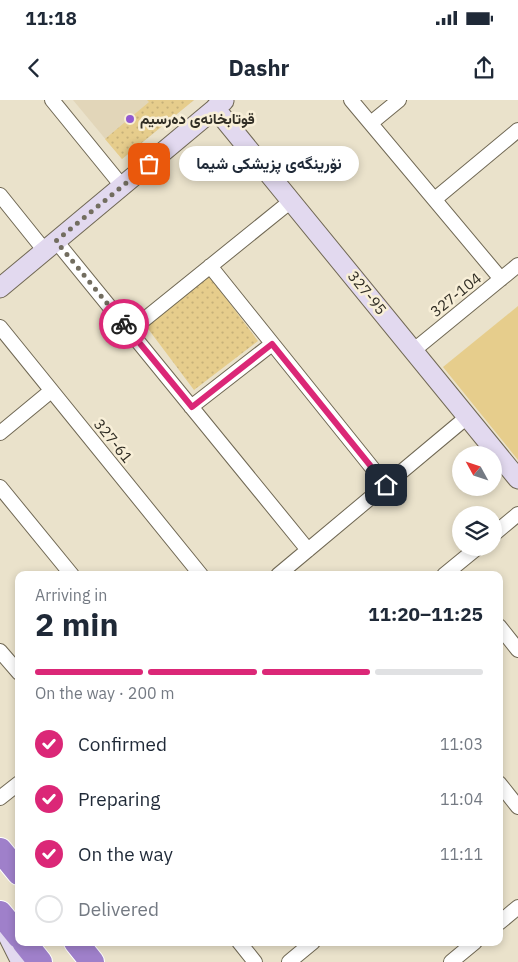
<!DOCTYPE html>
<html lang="en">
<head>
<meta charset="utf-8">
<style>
	body { margin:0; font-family:"IBM Plex Sans",Vazirmatn,sans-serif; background:#f2f2f3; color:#1f2937; height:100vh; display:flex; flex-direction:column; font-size:19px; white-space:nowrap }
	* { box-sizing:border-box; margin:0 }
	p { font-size:16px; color:#747a83 }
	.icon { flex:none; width:28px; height:28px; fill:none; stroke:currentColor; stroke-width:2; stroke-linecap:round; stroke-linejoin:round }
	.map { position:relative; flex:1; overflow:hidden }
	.details { position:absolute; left:15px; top:471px; width:488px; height:375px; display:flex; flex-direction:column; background:#fff; border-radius:10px; box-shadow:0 2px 8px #0003 }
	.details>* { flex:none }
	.needle { width:32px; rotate:310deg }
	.tools { position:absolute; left:452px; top:346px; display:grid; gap:10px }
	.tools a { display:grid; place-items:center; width:50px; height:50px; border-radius:50%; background:#fff; box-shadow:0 2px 8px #0003; font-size:25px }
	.pin { position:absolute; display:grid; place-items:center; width:42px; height:42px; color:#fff; margin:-21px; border-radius:10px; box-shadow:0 2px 8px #0006 }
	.courier { position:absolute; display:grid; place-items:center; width:50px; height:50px; margin:-25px; border:4px solid #db2777; border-radius:50%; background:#fff; color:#222; box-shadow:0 1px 6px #0007 }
	.bubble { position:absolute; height:35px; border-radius:18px; background:#fff; box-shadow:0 2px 8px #0003; font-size:16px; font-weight:700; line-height:35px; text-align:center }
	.summary em { font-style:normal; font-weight:700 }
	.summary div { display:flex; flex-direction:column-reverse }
	.summary { display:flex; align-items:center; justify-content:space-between; height:85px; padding:0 20px }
	h1 { font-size:32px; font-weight:700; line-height:38px }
	.bar { display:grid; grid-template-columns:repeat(4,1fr); gap:8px 5px; align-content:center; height:60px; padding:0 20px }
	.bar i { height:6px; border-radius:4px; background:#e0e1e3 }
	.bar .current { background:#db2777 }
	.bar p { grid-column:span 4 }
	ol { padding:0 20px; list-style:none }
	li { display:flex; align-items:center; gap:15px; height:55px }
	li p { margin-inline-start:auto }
	li .icon { padding:5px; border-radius:50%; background:#db2777; color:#fff; stroke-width:4 }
	li:last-child { color:#747a83 }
	li i { width:28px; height:28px; border:2px solid #e0e1e3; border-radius:50% }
	.status { display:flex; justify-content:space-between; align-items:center; height:35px; padding:0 25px; background:#fff; direction:ltr }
	.status svg { height:14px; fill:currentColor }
	header { display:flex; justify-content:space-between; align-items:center; height:65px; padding:0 20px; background:#fff; font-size:22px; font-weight:700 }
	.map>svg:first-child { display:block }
</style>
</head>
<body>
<div class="status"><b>11:18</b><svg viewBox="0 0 49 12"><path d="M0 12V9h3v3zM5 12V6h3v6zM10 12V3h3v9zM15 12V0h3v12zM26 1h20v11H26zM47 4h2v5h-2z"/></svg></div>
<header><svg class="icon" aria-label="back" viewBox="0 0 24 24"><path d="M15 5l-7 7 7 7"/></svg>Dashr<svg class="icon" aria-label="share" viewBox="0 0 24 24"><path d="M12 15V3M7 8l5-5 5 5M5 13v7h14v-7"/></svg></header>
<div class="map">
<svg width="518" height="862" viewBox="0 0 518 862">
	<defs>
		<pattern id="grass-dots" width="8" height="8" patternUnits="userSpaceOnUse" patternTransform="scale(1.25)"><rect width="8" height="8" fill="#e6cd8c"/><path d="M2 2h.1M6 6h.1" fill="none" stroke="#c6b079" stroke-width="1.8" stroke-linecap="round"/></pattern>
	</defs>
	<rect width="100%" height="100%" fill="#eae2cb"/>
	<path fill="#e2d6b9" d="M73,0H194L122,59Z"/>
	<path fill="url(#grass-dots)" d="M147,0H194L122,59L105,39L149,2Z
		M207,173L258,241L194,290L143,222Z"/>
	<path fill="#e6cd8c" d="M518,206V360L443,267Z"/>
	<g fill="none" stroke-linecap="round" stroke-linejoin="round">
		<defs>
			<path id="street" d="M52,0L122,86
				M351,0L501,179
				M371,23L399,0
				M0,95L45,151
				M435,99L518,30
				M56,141L308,450
				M210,166L386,385
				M0,227L201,475
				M130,231L291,101
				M414,250L518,165
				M191,307L272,244
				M0,333L51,291
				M0,387L72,475
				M494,434L518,414
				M278,475L467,317
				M444,475L477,448
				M499,526L518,550
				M0,551L19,573
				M499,683L518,707
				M0,698L19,683
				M499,823L518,807
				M239,842L255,862
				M289,862L313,842
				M451,862L475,842"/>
			<path id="secondary" d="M215,8L518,379
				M0,188L224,1
				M4,828L21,862"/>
			<path id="highway" d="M0,750L19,773
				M0,813L19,836
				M24,842L40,862
				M76,842L92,862"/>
		</defs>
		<use href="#street" stroke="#706854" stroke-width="16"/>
		<use href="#secondary" stroke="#706854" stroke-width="21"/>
		<use href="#highway" stroke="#fff" stroke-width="26"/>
		<use href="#street" stroke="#fff" stroke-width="14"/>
		<use href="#secondary" stroke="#e2d9ef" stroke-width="19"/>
		<use href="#highway" stroke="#9f80ca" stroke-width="24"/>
	</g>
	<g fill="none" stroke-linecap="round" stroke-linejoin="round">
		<path stroke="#726d5f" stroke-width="5" stroke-dasharray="0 9" d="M124,224L56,141L149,64"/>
		<path stroke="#db2777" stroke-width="6" d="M124,224L192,307L272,244L386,385"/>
	</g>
	<circle fill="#9259d1" stroke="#f8efd8" stroke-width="2" cx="130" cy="19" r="5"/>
	<g text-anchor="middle" stroke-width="5" stroke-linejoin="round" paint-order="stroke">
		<g font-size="15" font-weight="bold" fill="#312e25" stroke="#f8efd8" text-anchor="start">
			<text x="140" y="24">قوتابخانەی دەرسیم</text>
		</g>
		<g font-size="15" fill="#312e25" stroke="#f8efd8">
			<text transform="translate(367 193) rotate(51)" y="5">327-95</text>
			<text transform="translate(456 195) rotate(-39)" y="5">327-104</text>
			<text transform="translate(113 341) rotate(51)" y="5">327-61</text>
		</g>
	</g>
</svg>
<div class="tools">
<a><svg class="needle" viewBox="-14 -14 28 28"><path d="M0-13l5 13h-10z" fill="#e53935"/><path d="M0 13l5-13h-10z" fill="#747a83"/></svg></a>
<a><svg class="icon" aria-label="layers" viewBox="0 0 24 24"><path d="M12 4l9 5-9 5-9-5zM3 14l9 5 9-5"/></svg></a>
</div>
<div class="pin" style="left:149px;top:64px;background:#ea580c"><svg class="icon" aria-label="bag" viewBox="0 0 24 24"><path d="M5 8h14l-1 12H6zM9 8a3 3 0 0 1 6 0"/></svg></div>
<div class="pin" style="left:386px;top:385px;background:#1f2937"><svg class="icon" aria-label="home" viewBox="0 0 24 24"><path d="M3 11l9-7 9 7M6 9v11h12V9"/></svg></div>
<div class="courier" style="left:124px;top:224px"><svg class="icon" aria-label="bike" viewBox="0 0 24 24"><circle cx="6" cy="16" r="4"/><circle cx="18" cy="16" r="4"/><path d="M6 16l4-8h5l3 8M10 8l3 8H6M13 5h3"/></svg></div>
<div class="bubble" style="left:179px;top:46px;width:180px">نۆرینگەی پزیشکی شیما</div>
<section class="details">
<div class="summary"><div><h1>2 min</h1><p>Arriving in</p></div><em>11:20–11:25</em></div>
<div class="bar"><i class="current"></i><i class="current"></i><i class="current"></i><i></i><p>On the way · 200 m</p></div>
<ol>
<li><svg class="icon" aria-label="check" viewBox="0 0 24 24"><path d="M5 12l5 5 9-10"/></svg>Confirmed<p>11:03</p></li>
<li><svg class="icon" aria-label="check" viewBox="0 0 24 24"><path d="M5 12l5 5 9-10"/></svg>Preparing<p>11:04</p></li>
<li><svg class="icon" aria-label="check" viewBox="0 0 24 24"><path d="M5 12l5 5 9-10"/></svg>On the way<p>11:11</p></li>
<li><i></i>Delivered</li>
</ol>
</section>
</div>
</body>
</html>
